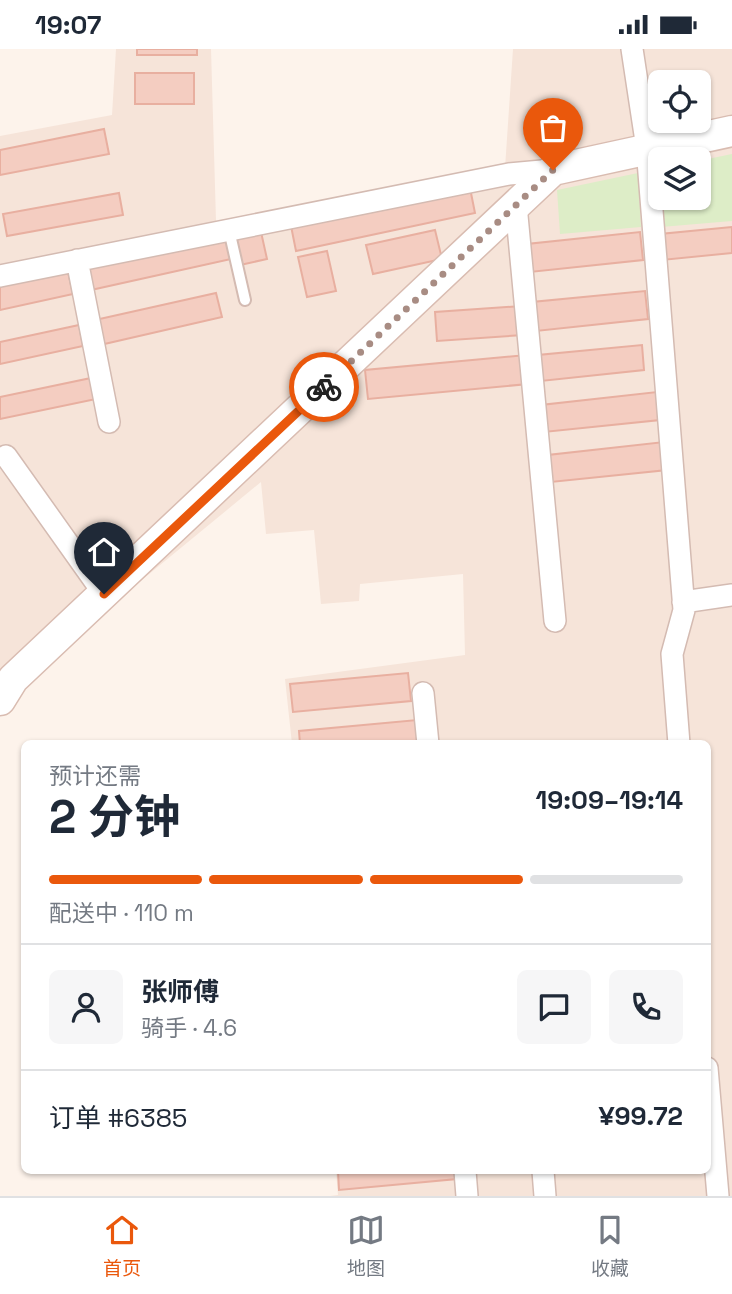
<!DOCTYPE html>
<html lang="zh">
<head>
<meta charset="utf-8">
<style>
	body { margin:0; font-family:"Space Grotesk","Noto Sans SC",sans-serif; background:#f6f6f7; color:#1f2937; height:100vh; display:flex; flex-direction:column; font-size:26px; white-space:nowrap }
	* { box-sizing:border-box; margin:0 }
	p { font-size:23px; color:#747a83 }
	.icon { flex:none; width:38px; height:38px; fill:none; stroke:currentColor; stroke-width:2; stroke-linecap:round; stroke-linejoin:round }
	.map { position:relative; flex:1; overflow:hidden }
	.details { position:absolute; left:21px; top:691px; width:690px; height:434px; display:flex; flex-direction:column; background:#fff; border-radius:10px; box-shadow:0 2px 5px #0004 }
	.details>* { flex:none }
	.buttons { position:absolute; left:648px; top:21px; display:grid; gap:14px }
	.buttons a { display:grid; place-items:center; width:63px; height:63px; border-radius:10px; background:#fff; box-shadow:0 2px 5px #0004; font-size:35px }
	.pin { position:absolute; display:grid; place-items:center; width:60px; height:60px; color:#fff; margin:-72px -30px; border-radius:50% 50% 50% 0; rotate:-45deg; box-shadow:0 0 7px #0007 }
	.pin .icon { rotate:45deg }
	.courier { position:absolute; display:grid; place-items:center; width:70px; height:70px; margin:-35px; border:5px solid #ea580c; border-radius:50%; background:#fff; color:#222; box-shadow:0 2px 9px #0007 }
	.headline em { font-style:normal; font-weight:700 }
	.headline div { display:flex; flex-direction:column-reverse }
	.headline { display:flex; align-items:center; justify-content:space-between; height:119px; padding:0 28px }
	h1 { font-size:46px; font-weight:700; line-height:52px }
	.bar { display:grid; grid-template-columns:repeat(4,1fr); gap:10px 7px; align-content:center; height:84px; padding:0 28px }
	.bar i { height:9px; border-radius:5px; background:#e0e1e3 }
	.bar .selected { background:#ea580c }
	.bar p { grid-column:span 4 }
	.line { display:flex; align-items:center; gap:18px; padding:0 28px; border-top:2px solid #e0e1e3 }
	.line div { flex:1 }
	.round { display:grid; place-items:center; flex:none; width:74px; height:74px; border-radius:10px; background:#f6f6f7 }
	.status { display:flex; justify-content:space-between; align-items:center; height:49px; padding:0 35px; background:#fff; direction:ltr }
	.status svg { height:19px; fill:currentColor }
	.tab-bar { display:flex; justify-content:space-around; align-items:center; height:98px; border-top:2px solid #e0e1e3; background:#fff; font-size:19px; color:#747a83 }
	.tab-bar a { display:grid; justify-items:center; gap:4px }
	.tab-bar .selected { color:#ea580c }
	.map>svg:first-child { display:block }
</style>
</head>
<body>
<div class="status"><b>19:07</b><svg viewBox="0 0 49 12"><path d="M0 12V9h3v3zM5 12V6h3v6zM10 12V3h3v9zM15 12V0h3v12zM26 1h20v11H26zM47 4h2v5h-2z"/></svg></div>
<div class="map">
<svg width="732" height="1147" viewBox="0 0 732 1147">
	<rect width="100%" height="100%" fill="#fdf3eb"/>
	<path fill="#f6e4d9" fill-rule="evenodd" d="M116,0H211L216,172L505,119L513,0H732V1147H330L338,1146L336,1122H707V695H292L285,630L465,606L463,525L360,535L359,552L321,555L314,481L266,485L261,433L126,544L18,642L0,667V87L112,66ZM660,33H698V72H660ZM660,110H698V149H660Z"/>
	<path fill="#ddedc7" d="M732,105V172L661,178L657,121H660V149H698V112Z
		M638,124L641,178L560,185L557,141Z"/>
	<path fill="#f4cdc1" stroke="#e8afa0" stroke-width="2" d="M137,0H197V6H137Z
		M135,24H194V55H135Z
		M104,80L109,105L0,126V101Z
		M470,139L475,164L296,202L291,177Z
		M119,144L123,166L7,187L3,165Z
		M732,178V204L662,211L660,185Z
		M435,181L442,210L373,225L366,196Z
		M261,183L267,210L240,216L234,189Z
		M640,183L643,211L530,223L527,195Z
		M227,188L231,210L91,241L86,219Z
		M327,202L336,242L307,248L298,208Z
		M68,223L73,245L0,261V237Z
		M645,242L648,270L536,282L532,253Z
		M216,244L222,268L100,296L95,271Z
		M521,257L523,286L437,292L435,263Z
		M79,276L83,297L0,315V293Z
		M642,296L644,321L541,332L538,306Z
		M526,306L528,335L368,350L365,321Z
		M91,329L96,350L0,370V348Z
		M657,343L660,371L544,383L541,356Z
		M664,393L667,421L551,433L548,406Z
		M408,624L411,652L293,663L290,635Z
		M417,671L419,695H300L299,682Z
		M338,1122H457V1130L339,1141Z"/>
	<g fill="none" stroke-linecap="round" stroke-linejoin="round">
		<defs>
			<path id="lane" d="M229,181L245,251"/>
			<path id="street" d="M632,0L647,99L684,561L672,605L679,695
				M516,156L555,572
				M77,211L109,373
				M0,227L509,125L553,121
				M6,407L104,545
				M683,553L732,546
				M423,644L428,695
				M707,1019L718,1147
				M465,1122L467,1147
				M543,1122L545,1147"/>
			<path id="secondary" d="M0,651L13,630L553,121L732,82"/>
		</defs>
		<use href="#lane" stroke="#d4bbb2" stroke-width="14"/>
		<use href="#street" stroke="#d4bbb2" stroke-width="24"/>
		<use href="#secondary" stroke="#d9bcb1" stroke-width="33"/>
		<use href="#lane" stroke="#fff" stroke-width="10"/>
		<use href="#street" stroke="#fff" stroke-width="21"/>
		<use href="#secondary" stroke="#fff" stroke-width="30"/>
	</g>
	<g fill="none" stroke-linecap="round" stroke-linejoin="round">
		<path stroke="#a88c83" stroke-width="7" stroke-dasharray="0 12.6" d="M324,338L553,121"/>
		<path stroke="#ea580c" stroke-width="9" d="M104,545L324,338"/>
	</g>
</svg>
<div class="buttons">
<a><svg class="icon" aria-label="locate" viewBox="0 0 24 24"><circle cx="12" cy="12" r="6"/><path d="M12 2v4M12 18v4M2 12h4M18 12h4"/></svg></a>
<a><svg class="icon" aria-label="layers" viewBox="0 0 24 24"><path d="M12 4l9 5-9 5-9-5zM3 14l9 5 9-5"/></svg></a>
</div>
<div class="pin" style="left:553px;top:121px;background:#ea580c"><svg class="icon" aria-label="bag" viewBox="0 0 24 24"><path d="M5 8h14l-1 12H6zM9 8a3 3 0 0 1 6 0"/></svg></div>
<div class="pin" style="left:104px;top:545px;background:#1f2937"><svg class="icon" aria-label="home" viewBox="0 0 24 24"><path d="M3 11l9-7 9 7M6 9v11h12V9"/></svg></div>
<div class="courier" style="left:324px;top:338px"><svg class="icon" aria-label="bike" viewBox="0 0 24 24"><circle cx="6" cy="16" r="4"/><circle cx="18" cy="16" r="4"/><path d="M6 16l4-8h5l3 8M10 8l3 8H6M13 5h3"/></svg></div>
<section class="details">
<div class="headline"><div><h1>2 分钟</h1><p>预计还需</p></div><em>19:09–19:14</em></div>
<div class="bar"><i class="selected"></i><i class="selected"></i><i class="selected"></i><i></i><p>配送中 · 110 m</p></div>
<div class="line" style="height:126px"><a class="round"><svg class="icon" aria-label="person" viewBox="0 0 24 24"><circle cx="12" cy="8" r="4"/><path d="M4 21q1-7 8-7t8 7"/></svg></a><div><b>张师傅</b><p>骑手 · 4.6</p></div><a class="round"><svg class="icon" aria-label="chat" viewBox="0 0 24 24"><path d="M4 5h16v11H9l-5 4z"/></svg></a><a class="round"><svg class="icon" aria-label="phone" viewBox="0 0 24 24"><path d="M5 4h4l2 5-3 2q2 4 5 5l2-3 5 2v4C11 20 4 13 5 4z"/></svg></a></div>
<div class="line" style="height:91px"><div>订单 #6385</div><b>¥99.72</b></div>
</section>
</div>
<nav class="tab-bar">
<a class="selected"><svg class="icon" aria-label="home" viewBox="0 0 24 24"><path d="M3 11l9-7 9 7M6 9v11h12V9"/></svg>首页</a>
<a><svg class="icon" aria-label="map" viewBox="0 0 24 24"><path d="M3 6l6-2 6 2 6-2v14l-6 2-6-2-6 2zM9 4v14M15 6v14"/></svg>地图</a>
<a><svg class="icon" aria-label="saved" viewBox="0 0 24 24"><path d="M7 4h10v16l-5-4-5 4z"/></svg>收藏</a>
</nav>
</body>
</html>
